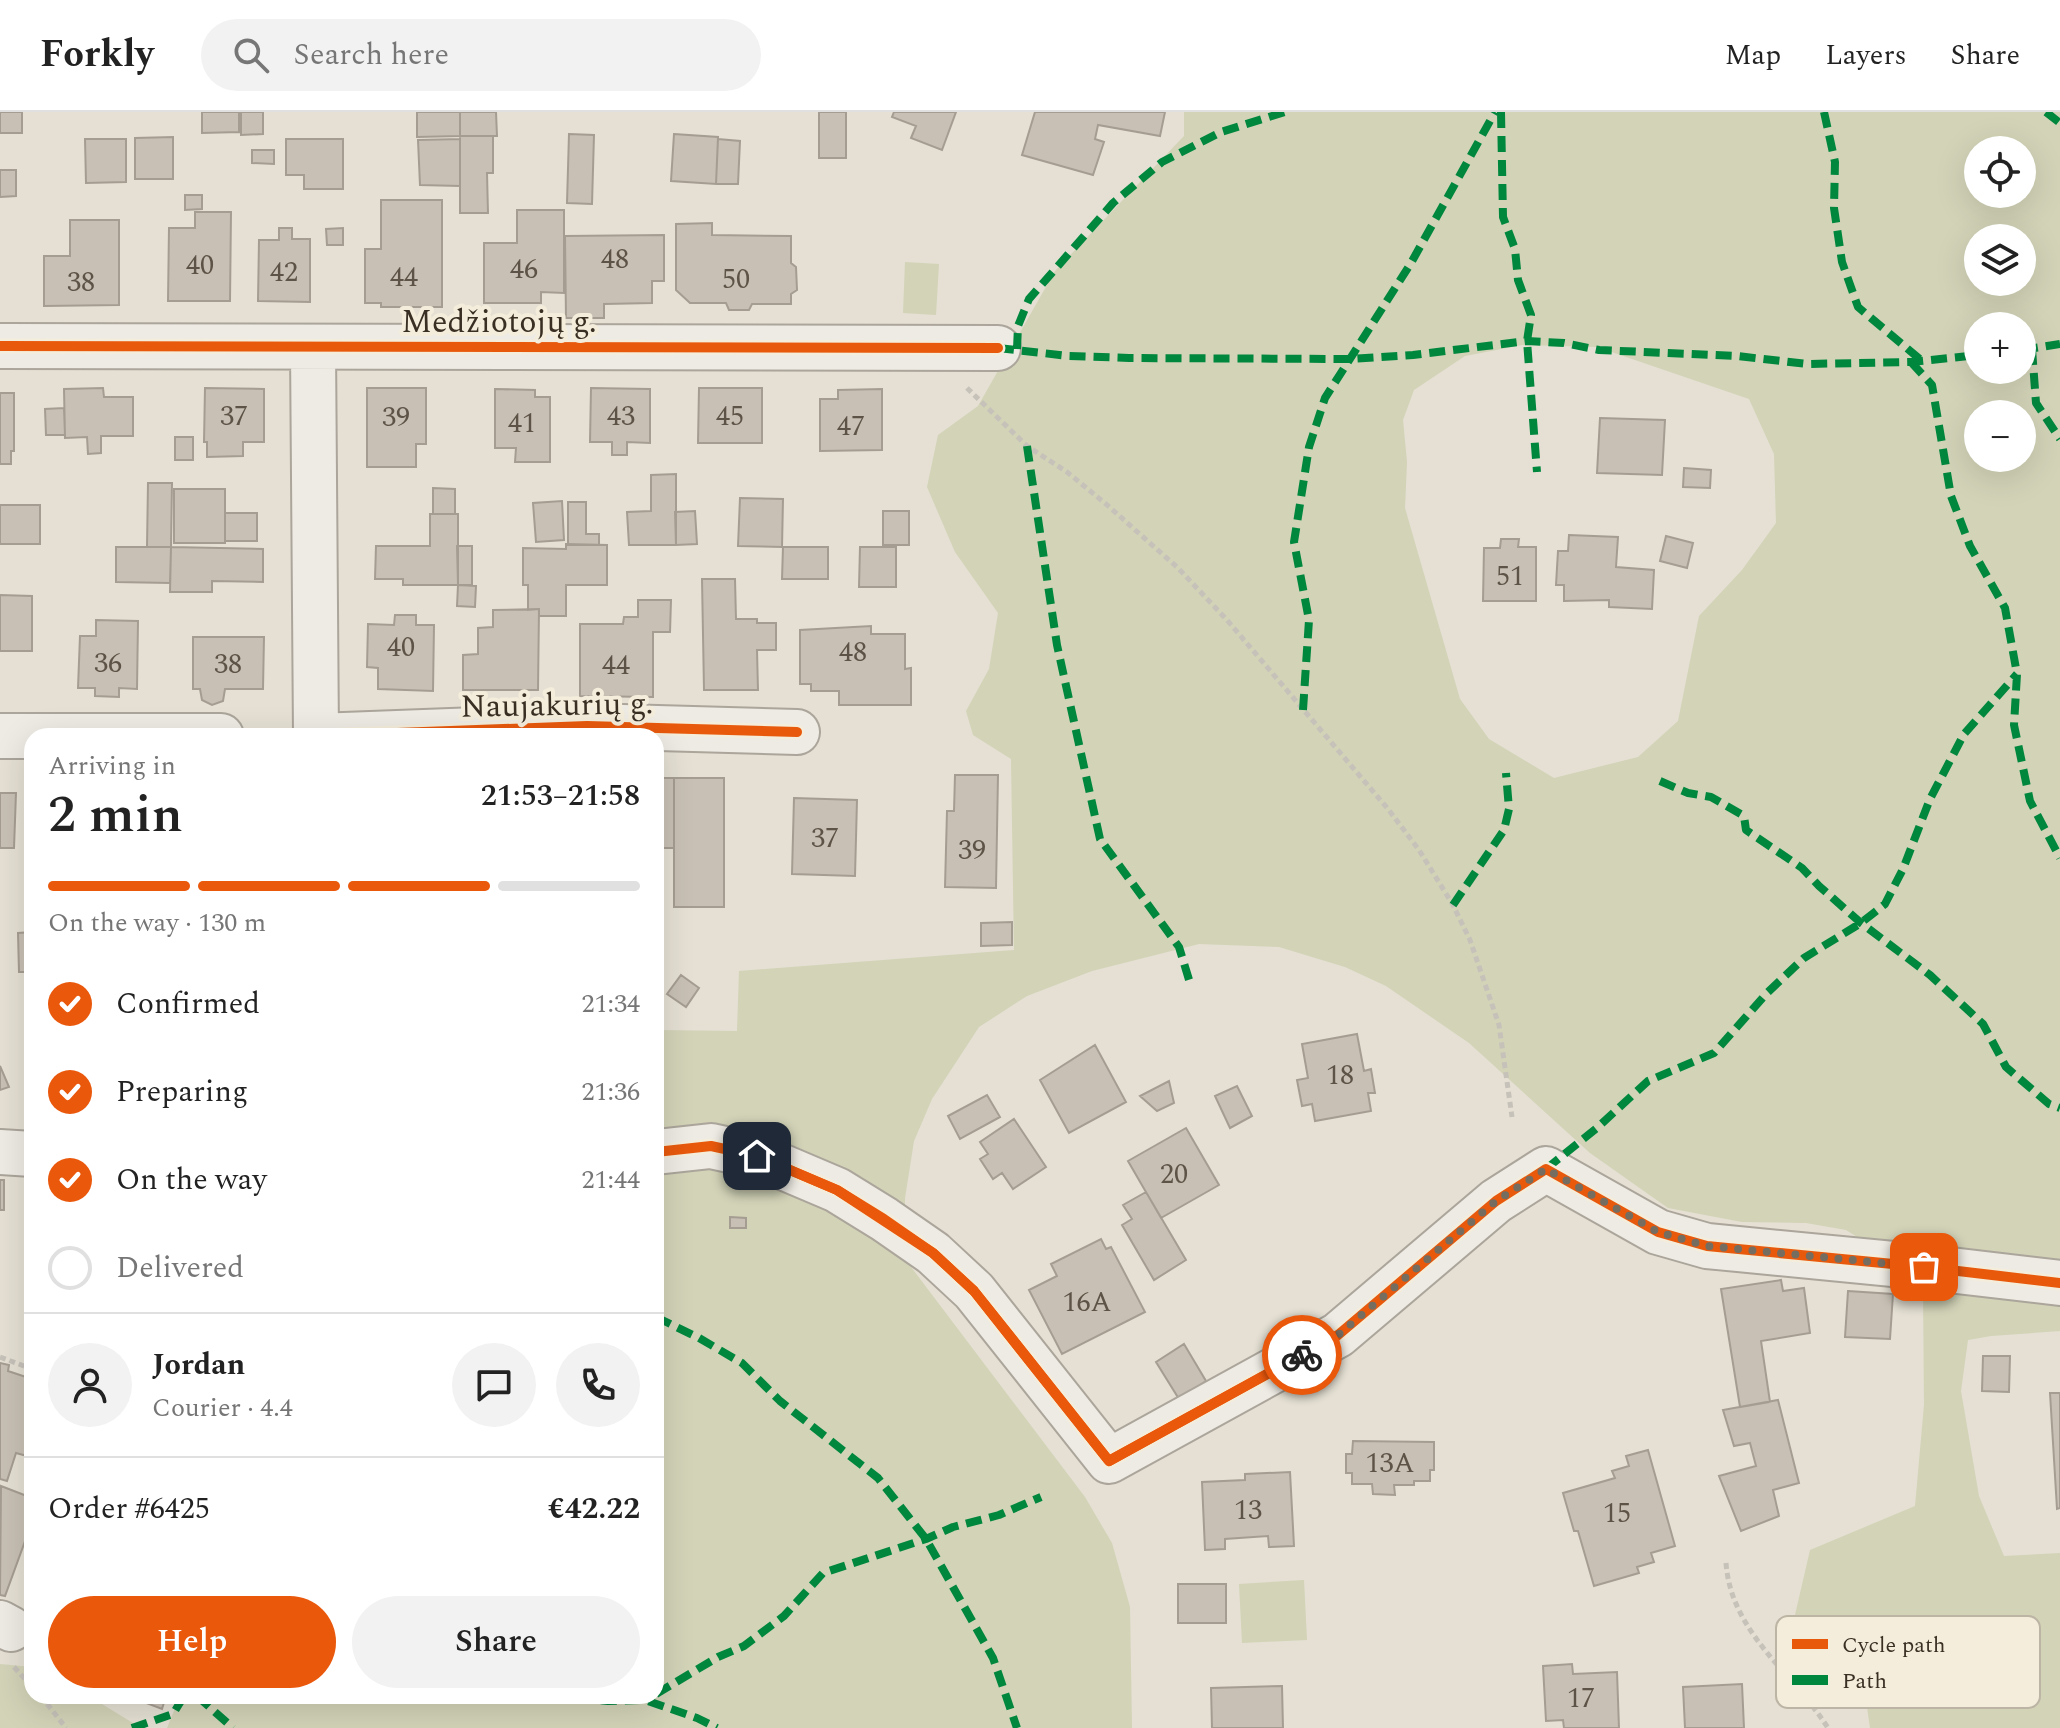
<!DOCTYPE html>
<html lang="en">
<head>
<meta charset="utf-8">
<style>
	body { margin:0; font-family:Spectral,serif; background:#f2f2f2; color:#222; height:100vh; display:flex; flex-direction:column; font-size:30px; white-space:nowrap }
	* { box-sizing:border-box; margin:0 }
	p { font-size:26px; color:#767676 }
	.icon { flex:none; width:44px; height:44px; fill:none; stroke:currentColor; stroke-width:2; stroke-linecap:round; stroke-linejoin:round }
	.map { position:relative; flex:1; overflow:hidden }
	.drawer { position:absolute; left:24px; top:616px; width:640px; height:976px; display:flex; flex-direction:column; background:#fff; border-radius:24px; box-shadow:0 8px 32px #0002 }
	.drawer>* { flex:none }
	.controls { position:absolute; left:1964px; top:24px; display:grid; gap:16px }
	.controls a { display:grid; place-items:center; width:72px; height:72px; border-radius:50%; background:#fff; box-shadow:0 8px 32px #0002; font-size:40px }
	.pin { position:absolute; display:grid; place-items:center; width:68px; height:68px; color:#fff; margin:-34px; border-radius:16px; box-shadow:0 4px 12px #0006 }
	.courier { position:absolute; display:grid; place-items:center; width:80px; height:80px; margin:-40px; border:6px solid #ea580c; border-radius:50%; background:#fff; color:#222; box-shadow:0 2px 10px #0007 }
	.headline em { font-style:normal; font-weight:600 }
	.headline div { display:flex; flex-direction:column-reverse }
	.headline { display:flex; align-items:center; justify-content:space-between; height:136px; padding:0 24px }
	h1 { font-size:52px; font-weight:600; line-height:60px }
	.bar { display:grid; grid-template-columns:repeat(4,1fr); gap:12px 8px; align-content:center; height:96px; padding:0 24px }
	.bar i { height:10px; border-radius:6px; background:#e0e0e0 }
	.bar .on { background:#ea580c }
	.bar p { grid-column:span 4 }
	.line { display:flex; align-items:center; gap:20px; padding:0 24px; border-top:2px solid #e0e0e0 }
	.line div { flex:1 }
	.round { display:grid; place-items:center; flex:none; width:84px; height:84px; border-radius:42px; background:#f2f2f2 }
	ol { padding:0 24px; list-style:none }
	li { display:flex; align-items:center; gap:24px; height:88px }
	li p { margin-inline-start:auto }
	li .icon { padding:8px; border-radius:50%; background:#ea580c; color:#fff; stroke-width:4 }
	li:last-child { color:#767676 }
	li i { width:44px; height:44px; border:4px solid #e0e0e0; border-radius:50% }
	.cta { display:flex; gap:16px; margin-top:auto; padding:16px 24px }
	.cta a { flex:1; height:92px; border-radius:48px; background:#ea580c; color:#fff; font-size:32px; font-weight:600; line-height:92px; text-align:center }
	.cta a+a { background:#f2f2f2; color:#222 }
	header { display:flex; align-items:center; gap:48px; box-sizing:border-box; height:112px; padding:0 40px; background:#fff; border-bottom:2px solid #e0e0e0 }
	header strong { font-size:38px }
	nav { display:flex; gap:44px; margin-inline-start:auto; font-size:28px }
	.search { width:560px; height:72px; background:#f2f2f2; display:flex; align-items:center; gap:20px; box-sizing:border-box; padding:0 28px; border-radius:44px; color:#767676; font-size:30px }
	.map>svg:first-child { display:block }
</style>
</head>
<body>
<header>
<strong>Forkly</strong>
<div class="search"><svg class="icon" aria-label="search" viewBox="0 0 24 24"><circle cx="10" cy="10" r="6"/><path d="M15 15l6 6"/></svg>Search here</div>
<nav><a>Map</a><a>Layers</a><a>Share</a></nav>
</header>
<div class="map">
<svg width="2060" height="1616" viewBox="0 0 2060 1616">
	<rect width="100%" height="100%" fill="#e5e0d3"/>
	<path fill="#d2d3b7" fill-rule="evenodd" d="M1184,0H2060V1219L1991,1224L1968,1228L1961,1279L1979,1384L2004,1444L2060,1441V1616H1870L1866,1588L1795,1503L1810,1438L1915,1394L1924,1293L1923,1178L1862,1128L1846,1118L1806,1111L1742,1110L1668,1096L1590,1041L1469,931L1386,874L1345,855L1279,835L1199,832L1092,859L1027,884L979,915L932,987L914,1029L905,1086V1147L1085,1385L1112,1431L1130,1495L1132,1616H167L180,1584H656V918L737,919L739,859L1014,838L1011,647L973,623L966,599L989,557L998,501L955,440L927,375L938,323L978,294L1055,159L1184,24ZM1978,38H2022V82H1978ZM1978,126H2022V170H1978ZM1978,214H2022V258H1978ZM1522,233L1597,235L1749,287L1774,342L1776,411L1742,458L1699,504L1678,609L1638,645L1554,666L1489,627L1460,587L1405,396L1407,350L1403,308L1414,278L1465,244ZM1978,302H2022V346H1978Z
		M905,150L939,152L936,203L903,201Z
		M1304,1468L1307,1528L1242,1531L1239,1472Z
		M0,1552L32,1555V1584H89L141,1616H0Z"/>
	<path fill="#c8c0b4" stroke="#a69d92" stroke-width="2" d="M0,0H22V21H0Z
		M202,0H239V20L202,21Z
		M241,0H263V22L241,23Z
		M417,0H460V24L417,25Z
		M460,0H496L497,24H460Z
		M819,0H846V46H819Z
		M894,0H956L942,38L911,26L916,14L892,5Z
		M1035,0H1165L1160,24L1098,13L1095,27L1104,30L1093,63L1022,43Z
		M569,22L594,23L592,92L567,91Z
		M674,22L718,25L716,72L671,69Z
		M460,24H493V61H487L488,101H460Z
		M173,25V67H135V26Z
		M85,27H126V70L86,71Z
		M286,27H343V77H304V63H286Z
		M460,27V74L420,73L418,28Z
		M718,27L740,29L738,72H716Z
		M252,38H274V52L252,51Z
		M0,58H16V84L0,85Z
		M185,83H202V97L185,98Z
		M381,88H442V195H381V191H365V137H381Z
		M517,98H564V181L541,180V191H484V131H517Z
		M195,100H231L230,189H168L169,116H195Z
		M70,108H119V193L44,194V144H70Z
		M712,111V123L791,124V151L796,155L797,178L791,182V192H752L749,198H729L726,191H690L676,178V112Z
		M279,116H292V127H310V190L258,189L259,128H279Z
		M343,116V133H327L326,117Z
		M664,123V169H652V191L604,192V206H566L565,124Z
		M103,276L104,285H133V324H101V341L88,342L87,325L65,326L64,277Z
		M205,276L264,277V330H243V344L207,345V330H204Z
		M367,276H426V332H416V355H367Z
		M591,276L650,277V331L627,330V343H612V330H590Z
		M699,276H762V331H698Z
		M495,277L535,278V285H550V350H515L516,336H495Z
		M882,277V338L820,339V287H838V278Z
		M0,281H14V339H11V352H0Z
		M64,296L65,323H46L45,297Z
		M1600,306L1665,308L1662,363L1597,361Z
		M175,325H193V348H175Z
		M1684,356L1711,358L1710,376L1683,375Z
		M676,362V433H629L627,400L651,399V363Z
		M148,371H172L171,435H147Z
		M433,376L455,377V402H433Z
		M174,377H225V431H174Z
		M740,386L783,387L782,435L738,434Z
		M562,389L564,428L536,430L533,391Z
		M568,390H586V422H599V433H568Z
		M0,393H40V432H0Z
		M695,399L697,432L676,433L675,400Z
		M883,399H909V433H883Z
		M225,401H257V429H225Z
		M430,402H458V473H403V467H375L376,434H430Z
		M1569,423L1618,425L1616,455L1654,458L1652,497L1609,495V488L1564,489V473H1556L1558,439H1568Z
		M1666,424L1693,431L1687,456L1660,449Z
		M1501,427H1519L1518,435H1536V489H1483L1484,436H1500Z
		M566,432L607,433V473H566V504H539V497L528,498V473H523V436L566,437Z
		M457,434H472V473H458Z
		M116,435H171L170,471L116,470Z
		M171,435L263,437V470L212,469V480H170Z
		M783,435H828V467H782Z
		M860,435H896V475H859Z
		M702,467H735L736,507H757V511H776V538H757L758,578H704Z
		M458,473L476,474L475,495L457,494Z
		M0,483L32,484V539H0Z
		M638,488H671L670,520H653V585L580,584V512H623L624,505H638Z
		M539,497L538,578H463V543L478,542V516L493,515V498Z
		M395,503H416V513H434L433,579L378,577V556L367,555L368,512L394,513Z
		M96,508L138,509L137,577L119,576V585L95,584V576H78L80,524H96Z
		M871,514V522H905V557L911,556V593H839V579H811V572H800V518Z
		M193,525H264L263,577H225L223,589L212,593L202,588L200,577H193Z
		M955,663H998L996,776L945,775L947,699H954Z
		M656,666H674V736H656Z
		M674,666H724V795H674Z
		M0,681H16L14,736H0Z
		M794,686L857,688L855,764L792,762Z
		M1012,810V833L981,834V811Z
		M32,820V860H19L18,821Z
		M681,863L699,876L686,895L667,882Z
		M1357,922L1364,959L1371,957L1375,981H1368L1371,999L1315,1009L1312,992L1302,994L1297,968L1308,966L1302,932Z
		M1095,933L1126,990L1069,1021L1040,968Z
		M0,954L9,975L0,978Z
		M1169,969L1174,991L1157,999L1140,984Z
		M1237,974L1252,1004L1230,1016L1215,984Z
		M987,983L1000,1005L960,1027L948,1004Z
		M1014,1007L1046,1055L1013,1077L1002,1061L993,1067L980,1047L988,1042L980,1030Z
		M1186,1016L1219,1073L1161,1106L1128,1049Z
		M0,1068H4V1098H0Z
		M1146,1080L1186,1148L1154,1168L1122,1113L1132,1107L1123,1093Z
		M730,1105L746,1106V1116H730Z
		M1101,1127L1106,1137L1111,1135L1145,1200L1062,1242L1029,1178L1057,1164L1051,1152Z
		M1781,1168L1783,1179L1804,1176L1810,1221L1761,1229L1770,1290L1740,1295L1721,1177Z
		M1848,1179L1893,1182L1890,1227L1845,1225Z
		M1184,1232L1206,1269L1179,1287L1156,1250Z
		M1983,1244H2010L2009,1280L1982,1279Z
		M0,1251L9,1253L8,1259L32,1267V1328L27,1344L16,1341L7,1369L0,1367Z
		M2050,1281H2060V1396L2057,1397Z
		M1778,1288L1799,1371L1773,1378L1779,1404L1741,1419L1719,1364L1756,1354L1750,1331L1734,1334L1723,1298Z
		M1353,1329L1434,1330V1358H1430V1369H1414V1373H1394L1395,1383L1373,1382L1372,1372H1352V1361H1346V1342H1352Z
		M1648,1338L1675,1434L1651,1441L1654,1450L1637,1455L1639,1461L1594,1474L1578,1419H1574L1563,1381L1615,1366L1612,1359L1629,1354L1626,1344Z
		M1290,1360L1294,1434L1269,1435L1268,1424L1225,1427V1437L1205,1438L1202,1370L1245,1368V1362Z
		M1,1374L32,1386V1410L5,1484L0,1483Z
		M1178,1472H1226V1511H1178Z
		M1572,1552L1573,1562L1617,1560L1619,1616H1564L1563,1608L1546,1609L1543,1554Z
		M1742,1572L1744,1616H1685L1683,1575Z
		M1282,1574L1283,1616H1212L1211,1576Z
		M128,1584H166L162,1597Z"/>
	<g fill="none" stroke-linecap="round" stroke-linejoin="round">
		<defs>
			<path id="minor" d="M0,234L998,236
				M313,236L316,624
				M0,624H221
				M317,624L587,614L797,620
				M0,1040L32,1042
				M656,1040L711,1034L757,1044L837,1078L884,1107L933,1141L974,1179L1109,1349L1338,1223L1496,1089L1546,1057L1658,1120L1707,1134L1924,1155L2060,1171
				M0,1511L11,1517"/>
		</defs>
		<use href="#minor" stroke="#aba59b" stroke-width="48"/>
		<path stroke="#c6c2ba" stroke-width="5" stroke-dasharray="6 4" stroke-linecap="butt" d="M967,276L1027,334L1067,360L1106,392L1178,456L1227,508L1388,697L1419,738L1453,793L1470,828L1499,913L1512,1005
			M0,1245L32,1257
			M1726,1451C1731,1521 1793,1561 1828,1616
			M14,1555L32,1575
			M41,1584L66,1616"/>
		<use href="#minor" stroke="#eeebe4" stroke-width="44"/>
		<path stroke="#00873e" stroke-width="8" stroke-dasharray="16 8" stroke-linecap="butt" d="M1501,0L1503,105L1515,137L1518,168L1531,203L1527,229L1537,360
			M1824,0L1835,50L1834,96L1842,150L1858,195L1922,249
			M2046,0L2060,11
			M998,236L1069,244L1129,246L1351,247L1413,243L1527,229L1564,231L1599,238L1737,244L1807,252L1911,250L1978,243
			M1017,237L1018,214L1029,187L1113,91L1162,50L1221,20L1285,0
			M2032,237L2036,291L2060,327
			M2022,238L2060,232
			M1911,250L1932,273L1951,384L1970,434L2005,496L2017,562L2014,613L2030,689L2060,746
			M1027,334L1057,533L1100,727L1179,835L1190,871
			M1303,598L1309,508L1294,430L1309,335L1325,286L1411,151L1495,0
			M1660,669L1688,681L1711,685L1744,704L1746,718L1802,756L1819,774L1861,811L1930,863L1983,912L2006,955L2049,992L2060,996
			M1453,793L1504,718L1509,697L1506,661
			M1546,1057L1598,1015L1648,969L1714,941L1767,881L1804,846L1861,811L1885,792L1903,757L1930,687L1964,622L2017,562
			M656,1205L699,1226L742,1251L780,1289L878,1366L926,1427L993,1546L1017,1616
			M656,1582L718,1545L744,1534L784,1504L823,1461L926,1427L953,1415L999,1403L1041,1385
			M197,1584L233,1616
			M553,1584L608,1589L645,1588L697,1606L717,1616
			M132,1616L173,1602L184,1584"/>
		<defs>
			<path id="cycleway" d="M0,234L998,236
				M317,624L587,614L797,620
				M656,1040L711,1034L757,1044L837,1078L884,1107L933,1141L974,1179L1109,1349L1338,1223L1496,1089L1546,1057L1658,1120L1707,1134L1924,1155L2060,1171"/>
		</defs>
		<use href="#cycleway" stroke="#f4eddb" stroke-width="15"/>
		<use href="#cycleway" stroke="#e8590c" stroke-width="10"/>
	</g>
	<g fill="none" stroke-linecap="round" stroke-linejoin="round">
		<path stroke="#766d61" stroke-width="8" stroke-dasharray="0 14.4" d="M1302,1243L1338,1223L1496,1089L1546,1057L1658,1120L1707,1134L1924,1155"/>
		<path stroke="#ea580c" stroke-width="10" d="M757,1044L837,1078L933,1141L974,1179L1109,1349L1302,1243"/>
	</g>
	<g text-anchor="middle" stroke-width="8" stroke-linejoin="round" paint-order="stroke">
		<g font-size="28" fill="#5e5347">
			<text x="615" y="156">48</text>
			<text x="200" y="162">40</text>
			<text x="524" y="166">46</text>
			<text x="284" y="169">42</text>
			<text x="404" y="174">44</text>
			<text x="736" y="176">50</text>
			<text x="81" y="179">38</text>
			<text x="234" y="313">37</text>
			<text x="621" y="313">43</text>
			<text x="730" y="313">45</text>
			<text x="396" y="314">39</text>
			<text x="522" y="320">41</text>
			<text x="851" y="323">47</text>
			<text x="1510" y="473">51</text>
			<text x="401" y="544">40</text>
			<text x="853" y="549">48</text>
			<text x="108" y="560">36</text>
			<text x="228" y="561">38</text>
			<text x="616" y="562">44</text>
			<text x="825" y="735">37</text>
			<text x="972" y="747">39</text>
			<text x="1340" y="972">18</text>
			<text x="1174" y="1071">20</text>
			<text x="1087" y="1199">16A</text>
			<text x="1390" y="1360">13A</text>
			<text x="1248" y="1407">13</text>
			<text x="1617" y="1410">15</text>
			<text x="1581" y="1595">17</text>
		</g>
		<g font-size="32" fill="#3a2f23" stroke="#f4eddb">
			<text x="499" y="220">Medžiotojų g.</text>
			<text transform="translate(557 592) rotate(-1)" y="11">Naujakurių g.</text>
		</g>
	</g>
	<rect x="1776" y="1504" width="264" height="92" rx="12" fill="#f4eddb" stroke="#bcb4a4" stroke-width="2"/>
	<rect x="1792" y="1527" width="36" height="10" fill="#e8590c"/>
	<rect x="1792" y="1563" width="36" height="10" fill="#00873e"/>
	<g font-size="22" fill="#3a2f23">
		<text x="1842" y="1540">Cycle path</text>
		<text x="1842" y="1576">Path</text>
	</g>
</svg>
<div class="controls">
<a><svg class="icon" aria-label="locate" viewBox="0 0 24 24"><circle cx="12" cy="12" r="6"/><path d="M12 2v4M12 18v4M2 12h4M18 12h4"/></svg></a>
<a><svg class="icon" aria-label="layers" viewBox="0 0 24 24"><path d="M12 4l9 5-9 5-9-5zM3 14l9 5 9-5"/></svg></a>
<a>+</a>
<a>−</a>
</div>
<div class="pin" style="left:1924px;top:1155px;background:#ea580c"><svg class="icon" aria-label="bag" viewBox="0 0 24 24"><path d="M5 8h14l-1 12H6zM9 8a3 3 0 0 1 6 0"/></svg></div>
<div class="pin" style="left:757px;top:1044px;background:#1f2937"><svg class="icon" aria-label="home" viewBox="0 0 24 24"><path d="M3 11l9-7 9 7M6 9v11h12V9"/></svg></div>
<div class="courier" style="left:1302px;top:1243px"><svg class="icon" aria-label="bike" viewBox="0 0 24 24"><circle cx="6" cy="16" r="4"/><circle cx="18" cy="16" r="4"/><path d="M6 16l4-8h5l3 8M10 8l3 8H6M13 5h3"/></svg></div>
<section class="drawer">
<div class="headline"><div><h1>2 min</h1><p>Arriving in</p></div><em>21:53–21:58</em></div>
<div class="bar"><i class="on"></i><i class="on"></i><i class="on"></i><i></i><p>On the way · 130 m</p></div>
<ol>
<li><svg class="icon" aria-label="check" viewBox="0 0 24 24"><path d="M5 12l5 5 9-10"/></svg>Confirmed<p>21:34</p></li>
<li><svg class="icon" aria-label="check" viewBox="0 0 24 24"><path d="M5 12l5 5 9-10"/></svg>Preparing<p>21:36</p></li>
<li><svg class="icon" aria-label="check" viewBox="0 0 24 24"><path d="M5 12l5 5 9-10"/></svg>On the way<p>21:44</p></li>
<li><i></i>Delivered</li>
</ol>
<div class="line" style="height:144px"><a class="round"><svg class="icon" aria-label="person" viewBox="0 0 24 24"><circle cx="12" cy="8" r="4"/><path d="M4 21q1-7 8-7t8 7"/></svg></a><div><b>Jordan</b><p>Courier · 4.4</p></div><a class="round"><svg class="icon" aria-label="chat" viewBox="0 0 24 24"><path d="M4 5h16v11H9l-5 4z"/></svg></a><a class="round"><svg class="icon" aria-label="phone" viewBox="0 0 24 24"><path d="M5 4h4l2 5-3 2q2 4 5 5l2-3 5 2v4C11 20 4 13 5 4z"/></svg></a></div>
<div class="line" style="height:104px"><div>Order #6425</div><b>€42.22</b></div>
<div class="cta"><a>Help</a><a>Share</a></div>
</section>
</div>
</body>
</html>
